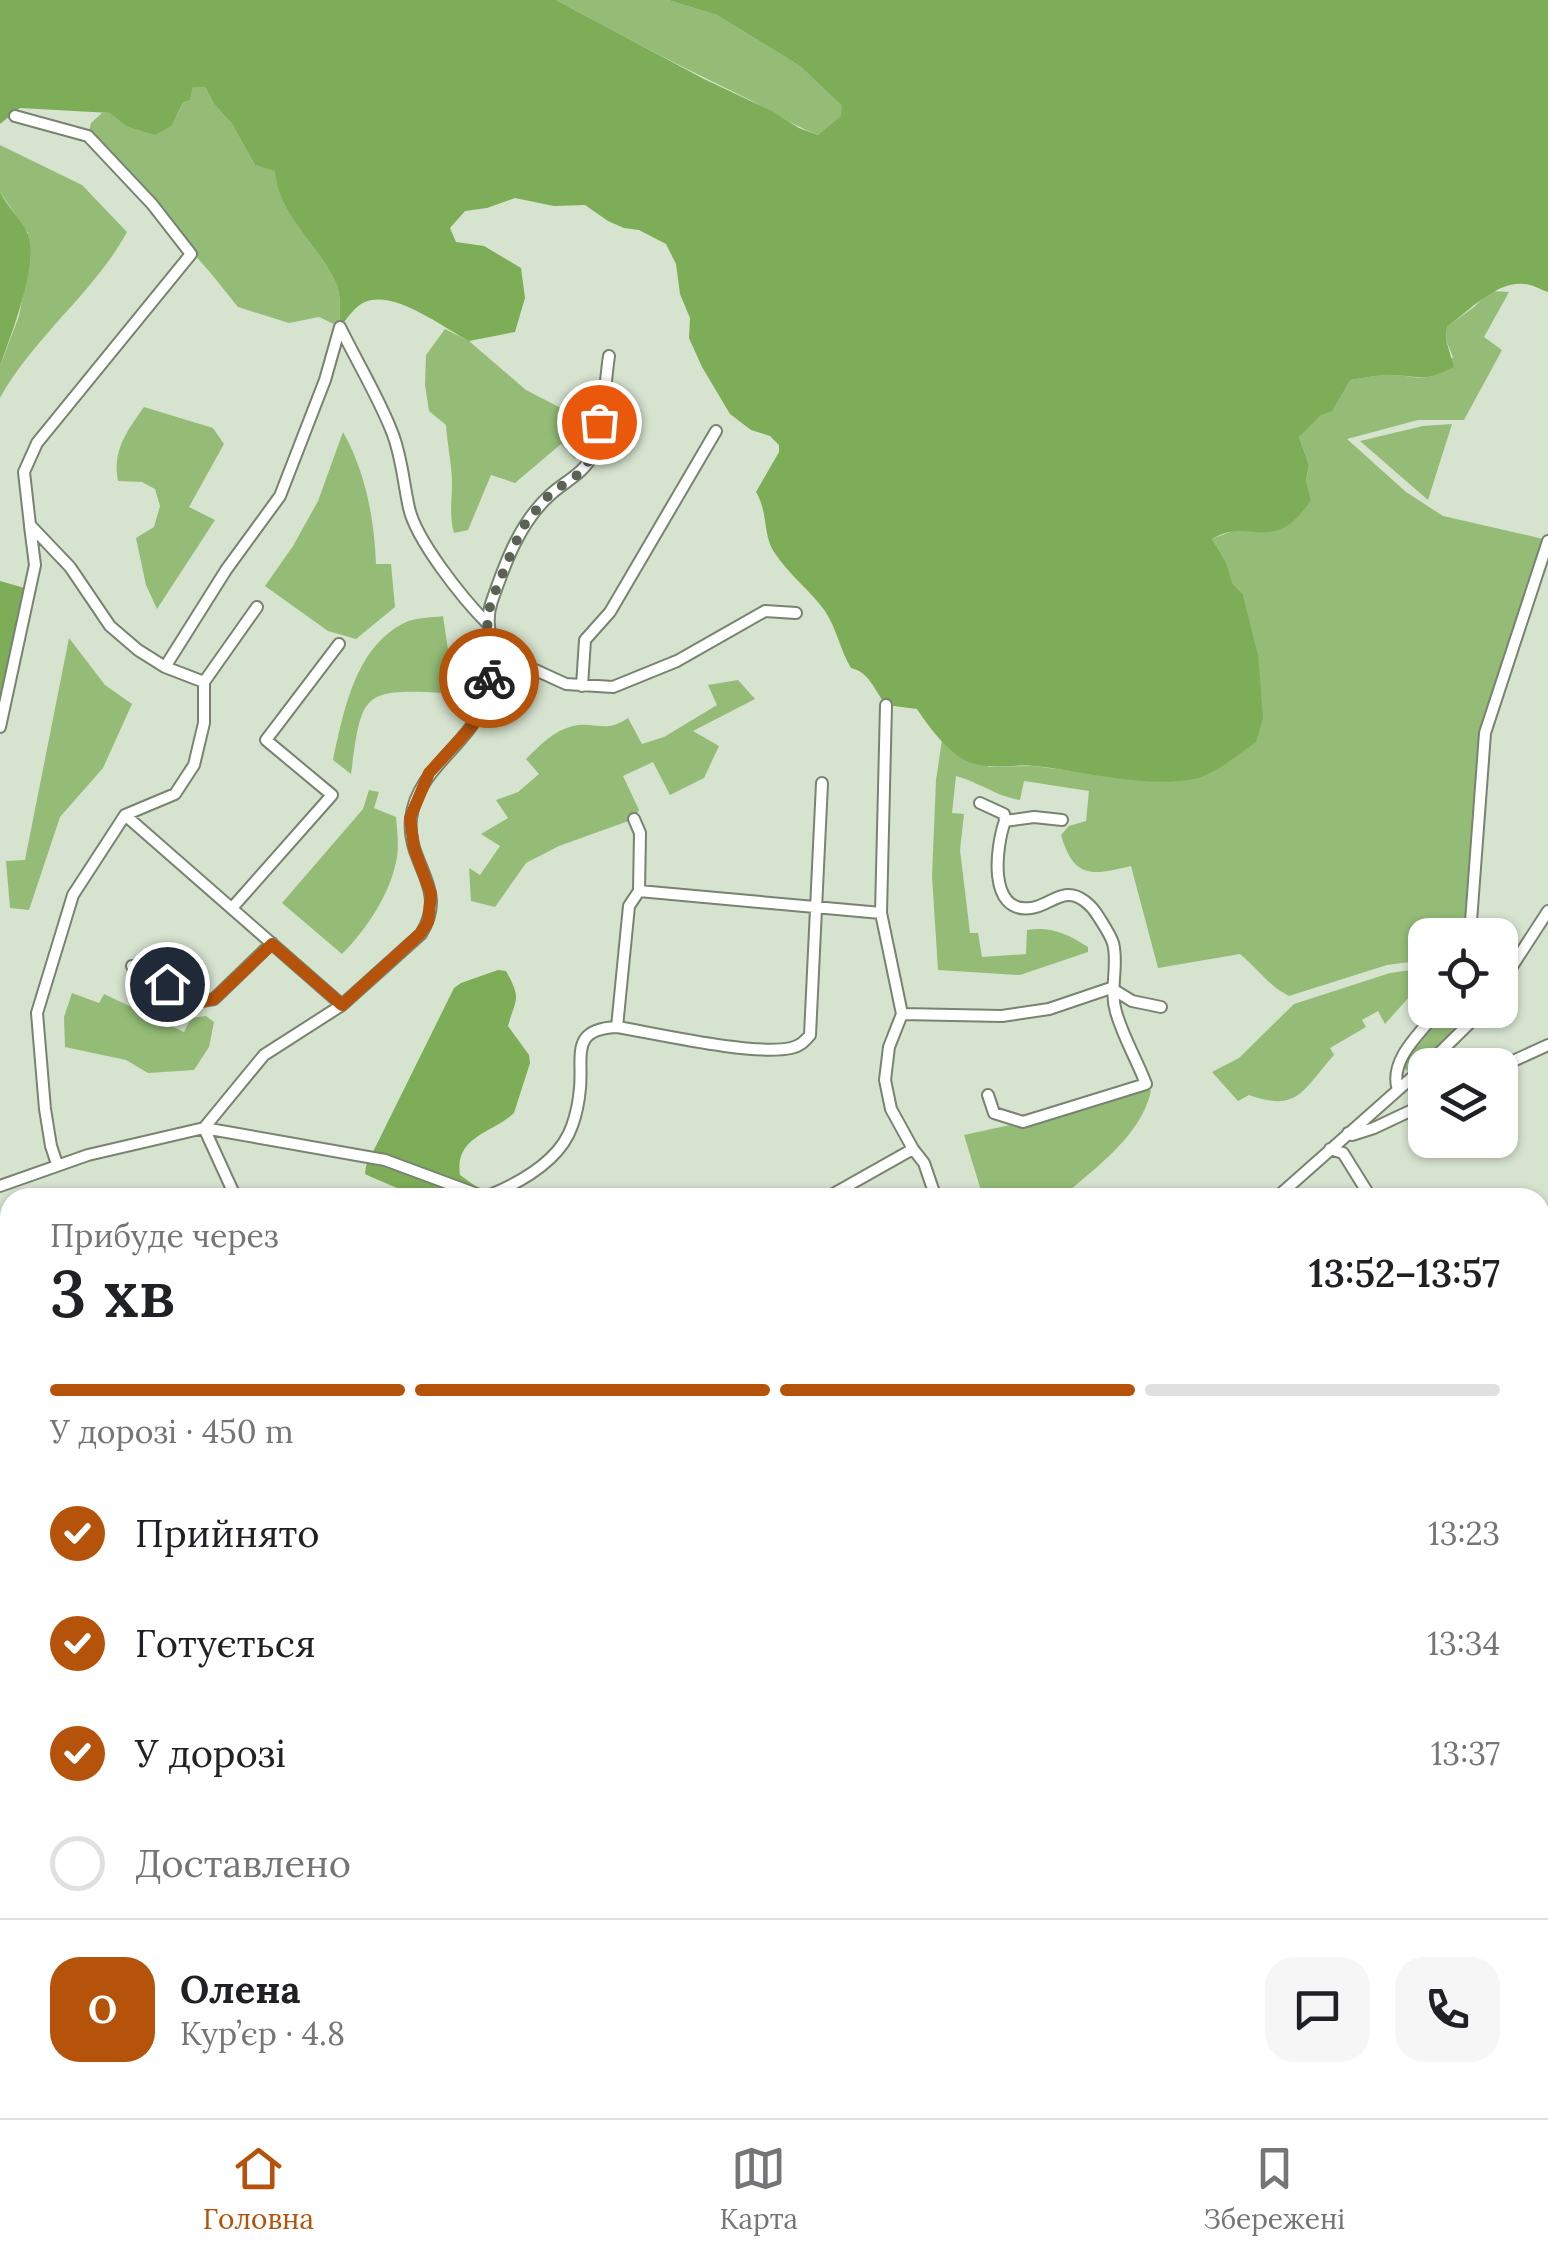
<!DOCTYPE html>
<html lang="uk">
<head>
<meta charset="utf-8">
<style>
	body { margin:0; font-family:Lora,serif; background:#f6f6f6; color:#202124; height:100vh; display:flex; flex-direction:column; font-size:38px; white-space:nowrap }
	* { box-sizing:border-box; margin:0 }
	p { font-size:32px; color:#757577 }
	.icon { flex:none; width:55px; height:55px; fill:none; stroke:currentColor; stroke-width:2; stroke-linecap:round; stroke-linejoin:round }
	.map { position:relative; flex:1; overflow:hidden }
	.sheet { position:absolute; left:0px; top:1188px; width:1550px; height:932px; display:flex; flex-direction:column; background:#fff; border-radius:30px 30px 0 0; box-shadow:0 2px 8px #0004 }
	.sheet>* { flex:none }
	.fabs { position:absolute; left:1408px; top:918px; display:grid; gap:20px }
	.fabs a { display:grid; place-items:center; width:110px; height:110px; border-radius:20px; background:#fff; box-shadow:0 2px 8px #0004; font-size:50px }
	.pin { position:absolute; display:grid; place-items:center; width:85px; height:85px; color:#fff; margin:-42px; border:5px solid #fff; border-radius:50%; box-shadow:0 2px 10px #0007 }
	.courier { position:absolute; display:grid; place-items:center; width:100px; height:100px; margin:-50px; border:8px solid #b45309; border-radius:50%; background:#fff; color:#222; box-shadow:0 2px 12px #0007 }
	.summary em { font-style:normal; font-weight:600 }
	.summary div { display:flex; flex-direction:column-reverse }
	.summary { display:flex; align-items:center; justify-content:space-between; height:170px; padding:0 50px }
	h1 { font-size:65px; font-weight:600; line-height:75px }
	.bar { display:grid; grid-template-columns:repeat(4,1fr); gap:15px 10px; align-content:center; height:120px; padding:0 50px }
	.bar i { height:12px; border-radius:8px; background:#e0e0e0 }
	.bar .current { background:#b45309 }
	.bar p { grid-column:span 4 }
	.line { display:flex; align-items:center; gap:25px; padding:0 50px; border-top:2px solid #e0e0e0 }
	.line div { flex:1 }
	.round { display:grid; place-items:center; flex:none; width:105px; height:105px; border-radius:30px; background:#f6f6f6 }
	ol { padding:0 50px; list-style:none }
	li { display:flex; align-items:center; gap:30px; height:110px }
	li p { margin-inline-start:auto }
	li .icon { padding:10px; border-radius:50%; background:#b45309; color:#fff; stroke-width:4 }
	li:last-child { color:#757577 }
	li i { width:55px; height:55px; border:5px solid #e0e0e0; border-radius:50% }
	.menu { display:flex; justify-content:space-around; align-items:center; height:140px; border-top:2px solid #e0e0e0; background:#fff; font-size:28px; color:#757577 }
	.menu a { display:grid; justify-items:center; gap:5px }
	.menu .current { color:#b45309 }
	.map>svg:first-child { display:block }
</style>
</head>
<body>
<div class="map">
<svg width="1548" height="2118" viewBox="0 0 1548 2118">
	<rect width="100%" height="100%" fill="#d6e3cf"/>
	<path fill="#94bc77" d="M556,0H668L717,15L800,66L842,106V116L818,135C791,125 768,108 742,96C679,66 618,33 556,0Z
		M193,87H205L214,104L232,124L255,165L276,170C278,215 317,243 335,281C342,293 339,313 340,327L319,317L289,323L238,307L209,271L88,136L91,123L102,113H111L126,126L177,115L183,103L190,100Z
		M0,145L82,185L127,232C96,290 33,338 0,398V366L19,316L28,270V233L0,192Z
		M1490,291L1509,292L1484,337L1502,350L1464,420H1418L1347,439L1406,492L1443,516L1548,540L1485,733L1470,935H1425V960L1387,965L1289,996C1269,986 1258,969 1240,954L1158,968L1131,866C1093,875 1074,880 1061,835L1069,826L1086,821L1089,791L1024,781L1020,800C995,796 979,782 956,776L952,813L964,814L960,850L970,933H978L982,957L1026,954L1027,930C1051,926 1068,934 1088,947V952L1020,975L938,970L932,876L936,780L942,740L989,767L1032,766L1146,780L1258,654L1243,594L1233,584L1226,562L1212,539L1311,500L1306,480L1309,465L1299,437L1350,380C1363,378 1377,375 1390,375C1427,376 1422,387 1453,357L1446,340L1447,327L1474,307Z
		M445,329L469,341L526,390L590,423L584,446L575,459L561,444L515,483L491,475L468,530L454,533C449,515 452,501 452,483C452,464 447,444 446,425L429,411L425,385L426,355Z
		M144,407L213,428L224,444L189,507L215,520L157,609L146,585L136,538L154,527L160,506L155,489L142,482L118,481C112,451 127,431 144,407Z
		M1452,424L1428,500L1360,441L1423,426Z
		M343,432C366,473 374,518 376,564H391L395,607L356,639L328,631L265,586L293,546L318,501Z
		M443,616L452,677L443,693C360,688 362,695 351,774L333,760C344,710 355,648 404,623C415,617 432,618 443,616Z
		M69,638L105,685L132,704L103,768L60,817L29,910L10,908L6,861L25,860Z
		M738,680L755,699L693,731L719,746L704,778L670,795L653,762L623,776L639,810L634,819L559,846L526,863L495,907L471,901L469,868L480,875L500,846L481,834L508,818L496,800L518,792L539,774L526,759C540,745 553,731 573,726C595,721 605,734 628,718L642,744L664,737L717,705L708,685Z
		M369,790L379,792L374,808L396,817C397,830 399,845 397,857C391,893 367,929 342,954L282,903L363,809Z
		M1425,968V979L1385,1024L1378,1011L1362,1020L1366,1027L1330,1048L1334,1055C1303,1089 1299,1113 1249,1095L1238,1101L1212,1072L1239,1058L1294,1004L1390,973Z
		M72,993L99,1003L104,994L184,1032L191,1018L206,1016L214,1022L209,1047L194,1070L148,1073L126,1060L65,1047L64,1017Z
		M1439,1010H1483L1414,1076L1403,1067L1401,1058Z
		M1146,1084L1151,1091C1141,1136 1095,1168 1062,1197H983L964,1135L1042,1118Z
		M0,1451L10,1462V1563L0,1561Z"/>
	<path fill="#7dad57" d="M0,0H556L704,79L772,111L799,128L818,135L841,116L842,106L800,66L717,15L668,0H1548V292C1541,290 1532,284 1524,284C1496,281 1469,311 1447,327L1446,340L1454,367C1420,383 1424,376 1391,375C1377,375 1363,378 1350,380L1332,411L1321,415L1299,437L1309,465L1306,480L1311,500C1272,558 1251,515 1212,539L1226,562L1233,584L1243,594L1258,654L1263,718L1256,742C1237,755 1213,777 1189,780C1138,787 1084,771 1034,766C1011,764 986,771 965,760C946,750 929,727 917,709L886,705C875,692 870,672 851,668C840,650 837,629 825,611C809,589 789,575 774,552C763,536 768,511 756,492L779,452V445L770,436L751,430L730,414L702,367L689,338L690,318L680,294L676,264L666,244L639,230L624,228L608,221L585,205L554,206L515,198L487,208L465,211L450,228L456,242L484,246L521,268L525,298L515,332L469,341C442,327 390,286 361,304C353,309 346,320 340,327C339,313 342,293 335,281C317,243 279,216 275,171L255,165L232,124L214,104L205,87H193L190,100L183,103L171,126L155,135L126,126L110,113L20,108L0,124Z
		M0,192C7,206 19,217 26,230C42,259 10,337 0,366Z
		M0,581L28,589L0,726Z
		M498,970L506,971C522,1000 516,997 508,1026L529,1055L530,1063L514,1113C493,1133 454,1136 460,1175L488,1195L418,1197L369,1176L365,1174L366,1166L454,988L461,983Z"/>
	<g fill="none" stroke-linecap="round" stroke-linejoin="round">
		<path stroke="#a1d47c" stroke-width="2.5" d="M0,1572L10,1575
			M569,2110L574,2118"/>
		<defs>
			<path id="minor" d="M15,116L88,136L152,204L191,254L37,443L24,472L30,525L70,567L110,626L138,650L165,667L204,682
				M493,661L520,663L566,684L613,687L677,661L765,611L796,613
				M165,667L226,570L280,496L325,380L340,327C357,362 378,396 392,432C402,457 403,481 409,508C416,540 463,599 487,623
				M582,686L585,640L610,612L716,431
				M886,705L881,913L902,1014L889,1047L885,1080L891,1109L913,1149L924,1163L936,1198
				M0,727L35,565L30,526
				M980,803L1004,814L1005,821
				M125,815L342,1005
				M639,891L881,913
				M232,908L332,795L266,740L339,644
				M1470,935L1485,733L1548,541
				M132,966L202,1001L214,999L272,943
				M1500,985L1548,911
				M1111,988L1132,1001L1161,1007
				M902,1014L1002,1016L1049,1009L1111,988
				M617,1027C658,1034 753,1056 791,1048C800,1046 804,1042 810,1035L822,783
				M1427,1065L1483,1010
				M1500,1067L1548,1045
				M1398,1090C1388,1060 1422,1031 1439,1010
				M988,1095L994,1113L1023,1122L1146,1084C1137,1060 1123,1037 1116,1012C1109,989 1119,965 1113,943C1110,934 1103,924 1098,916C1092,906 1080,894 1067,895C1055,896 1043,907 1031,908C987,914 996,846 1005,821L1034,817L1062,820
				M1348,1133L1352,1135L1374,1128L1425,1104
				M1330,1149L1343,1153L1371,1198
				M57,1164L51,1146L45,1109L37,1013L73,895L125,815L175,794L194,765L204,723V682L257,607
				M0,1186L88,1155L204,1128L385,1160L485,1197L496,1198
				M490,1195C521,1182 560,1161 572,1126C576,1115 579,1100 580,1088C583,1055 570,1029 617,1027L629,906L639,891L640,833L634,819
				M236,1198L204,1128L264,1055L342,1005L421,934C450,888 406,864 411,819C416,770 467,747 483,705C487,692 493,673 493,660C493,638 484,623 492,601C505,563 520,522 550,495C565,481 584,474 593,454C603,433 605,381 609,356
				M826,1198L913,1149
				M1276,1198L1425,1066
				M1540,1542L1548,1545
				M0,1561L10,1563
				M1540,1671L1548,1678
				M0,1881L10,1887
				M0,2017L10,1964
				M75,2118L76,2110
				M173,2118L178,2110
				M276,2118L278,2110
				M361,2118L362,2110"/>
			<path id="major" d="M0,1277L10,1284"/>
			<path id="highway" d="M1540,1299L1548,1295
				M554,2118L556,2110"/>
		</defs>
		<use href="#minor" stroke="#788370" stroke-width="14"/>
		<use href="#major" stroke="#6572a9" stroke-width="16"/>
		<use href="#highway" stroke="#6572a9" stroke-width="19"/>
		<use href="#minor" stroke="#fff" stroke-width="10"/>
		<use href="#major" stroke="#bcc7fb" stroke-width="12"/>
		<use href="#highway" stroke="#8fa1f8" stroke-width="15"/>
		<path stroke="#535a4f" stroke-width="2.5" stroke-dasharray="15 8" stroke-linecap="butt" d="M1540,1443L1548,1441"/>
	</g>
	<g fill="none" stroke-linecap="round" stroke-linejoin="round">
		<path stroke="#5a6256" stroke-width="10" stroke-dasharray="0 18" d="M489,678L493,661L487,622L491,602L514,546L526,522L550,494L580,473L595,452L599,422"/>
		<path stroke="#b45309" stroke-width="12" d="M167,984L202,1001L214,999L272,944L342,1005L420,934L428,922L431,894L414,848L410,818L429,773L472,726L482,705L489,678"/>
	</g>
</svg>
<div class="fabs">
<a><svg class="icon" aria-label="locate" viewBox="0 0 24 24"><circle cx="12" cy="12" r="6"/><path d="M12 2v4M12 18v4M2 12h4M18 12h4"/></svg></a>
<a><svg class="icon" aria-label="layers" viewBox="0 0 24 24"><path d="M12 4l9 5-9 5-9-5zM3 14l9 5 9-5"/></svg></a>
</div>
<div class="pin" style="left:599px;top:422px;background:#ea580c"><svg class="icon" aria-label="bag" viewBox="0 0 24 24"><path d="M5 8h14l-1 12H6zM9 8a3 3 0 0 1 6 0"/></svg></div>
<div class="pin" style="left:167px;top:984px;background:#1f2937"><svg class="icon" aria-label="home" viewBox="0 0 24 24"><path d="M3 11l9-7 9 7M6 9v11h12V9"/></svg></div>
<div class="courier" style="left:489px;top:678px"><svg class="icon" aria-label="bike" viewBox="0 0 24 24"><circle cx="6" cy="16" r="4"/><circle cx="18" cy="16" r="4"/><path d="M6 16l4-8h5l3 8M10 8l3 8H6M13 5h3"/></svg></div>
<section class="sheet">
<div class="summary"><div><h1>3 хв</h1><p>Прибуде через</p></div><em>13:52–13:57</em></div>
<div class="bar"><i class="current"></i><i class="current"></i><i class="current"></i><i></i><p>У дорозі · 450 m</p></div>
<ol>
<li><svg class="icon" aria-label="check" viewBox="0 0 24 24"><path d="M5 12l5 5 9-10"/></svg>Прийнято<p>13:23</p></li>
<li><svg class="icon" aria-label="check" viewBox="0 0 24 24"><path d="M5 12l5 5 9-10"/></svg>Готується<p>13:34</p></li>
<li><svg class="icon" aria-label="check" viewBox="0 0 24 24"><path d="M5 12l5 5 9-10"/></svg>У дорозі<p>13:37</p></li>
<li><i></i>Доставлено</li>
</ol>
<div class="line" style="height:180px"><b class="round" style="background:#b45309;color:#fff">О</b><div><b>Олена</b><p>Кур’єр · 4.8</p></div><a class="round"><svg class="icon" aria-label="chat" viewBox="0 0 24 24"><path d="M4 5h16v11H9l-5 4z"/></svg></a><a class="round"><svg class="icon" aria-label="phone" viewBox="0 0 24 24"><path d="M5 4h4l2 5-3 2q2 4 5 5l2-3 5 2v4C11 20 4 13 5 4z"/></svg></a></div>
</section>
</div>
<nav class="menu">
<a class="current"><svg class="icon" aria-label="home" viewBox="0 0 24 24"><path d="M3 11l9-7 9 7M6 9v11h12V9"/></svg>Головна</a>
<a><svg class="icon" aria-label="map" viewBox="0 0 24 24"><path d="M3 6l6-2 6 2 6-2v14l-6 2-6-2-6 2zM9 4v14M15 6v14"/></svg>Карта</a>
<a><svg class="icon" aria-label="saved" viewBox="0 0 24 24"><path d="M7 4h10v16l-5-4-5 4z"/></svg>Збережені</a>
</nav>
</body>
</html>
